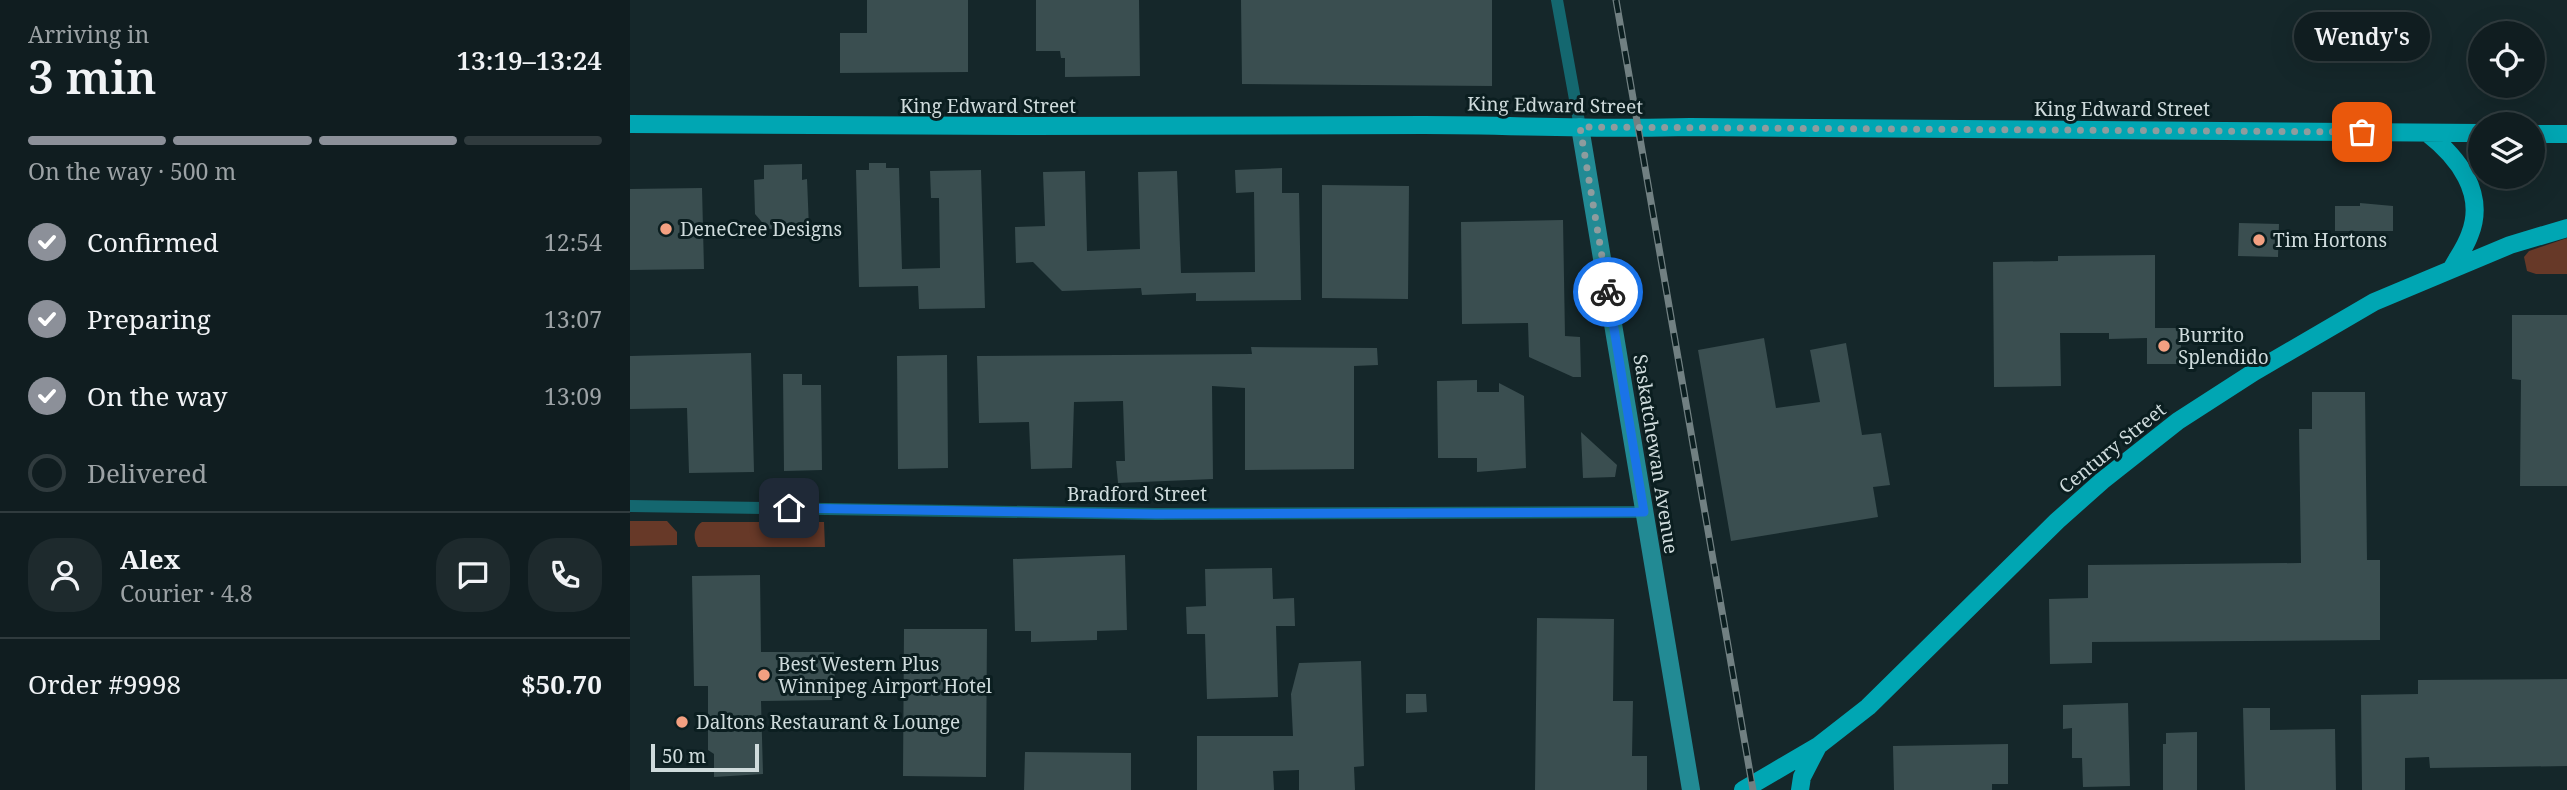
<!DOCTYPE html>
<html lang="en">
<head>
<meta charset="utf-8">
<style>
	body { margin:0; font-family:"Noto Serif",serif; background:#1e2a2d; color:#f1f3f6; height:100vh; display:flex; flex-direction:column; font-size:26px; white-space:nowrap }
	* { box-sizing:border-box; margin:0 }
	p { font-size:23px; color:#9ca2a5 }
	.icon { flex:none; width:38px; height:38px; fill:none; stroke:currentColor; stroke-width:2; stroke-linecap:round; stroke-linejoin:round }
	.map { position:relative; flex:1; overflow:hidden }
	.drawer { display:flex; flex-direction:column; background:#101d20; width:630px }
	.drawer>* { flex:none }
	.controls { position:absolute; left:1838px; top:21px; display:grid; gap:14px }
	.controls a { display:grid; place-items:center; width:77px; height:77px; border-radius:50%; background:#101d20; box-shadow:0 7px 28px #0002,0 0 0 2px #303b3e; font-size:35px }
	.scale { position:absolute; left:21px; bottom:18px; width:108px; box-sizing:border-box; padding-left:7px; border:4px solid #cfdbdc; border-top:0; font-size:19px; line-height:24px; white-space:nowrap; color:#cfdbdc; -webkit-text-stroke:5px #0b1e20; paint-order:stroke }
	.pin { position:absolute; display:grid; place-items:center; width:60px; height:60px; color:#fff; margin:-30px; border-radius:14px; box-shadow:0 4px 10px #0006 }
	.courier { position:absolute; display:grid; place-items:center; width:70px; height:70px; margin:-35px; border:5px solid #1a73e8; border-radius:50%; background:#fff; color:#222; box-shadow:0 2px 9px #0007 }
	.bubble { position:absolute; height:49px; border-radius:24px; background:#101d20; box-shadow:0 7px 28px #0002,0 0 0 2px #303b3e; font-size:23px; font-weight:600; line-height:49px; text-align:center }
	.headline em { font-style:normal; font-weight:600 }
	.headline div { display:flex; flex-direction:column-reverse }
	.headline { display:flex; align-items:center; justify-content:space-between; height:119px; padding:0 28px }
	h1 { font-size:46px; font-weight:600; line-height:52px }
	.bar { display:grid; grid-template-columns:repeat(4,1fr); gap:10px 7px; align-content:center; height:84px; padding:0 28px }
	.bar i { height:9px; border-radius:5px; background:#303b3e }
	.bar .current { background:#8c9099 }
	.bar p { grid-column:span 4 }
	.line { display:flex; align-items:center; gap:18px; padding:0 28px; border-top:2px solid #303b3e }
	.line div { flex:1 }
	.round { display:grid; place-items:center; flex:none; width:74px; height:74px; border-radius:28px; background:#1e2a2d }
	ol { padding:0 28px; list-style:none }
	li { display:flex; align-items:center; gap:21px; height:77px }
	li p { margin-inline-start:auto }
	li .icon { padding:7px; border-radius:50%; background:#8c9099; color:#fff; stroke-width:4 }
	li:last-child { color:#9ca2a5 }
	li i { width:38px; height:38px; border:4px solid #303b3e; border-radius:50% }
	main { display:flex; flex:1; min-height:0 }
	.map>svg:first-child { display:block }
</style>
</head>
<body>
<main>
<section class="drawer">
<div class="headline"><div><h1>3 min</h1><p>Arriving in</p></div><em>13:19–13:24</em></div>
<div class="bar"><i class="current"></i><i class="current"></i><i class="current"></i><i></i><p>On the way · 500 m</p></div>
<ol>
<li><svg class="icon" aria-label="check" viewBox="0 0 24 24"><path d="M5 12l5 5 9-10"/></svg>Confirmed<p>12:54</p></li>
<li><svg class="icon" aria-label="check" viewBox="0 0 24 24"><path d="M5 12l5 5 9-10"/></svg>Preparing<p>13:07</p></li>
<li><svg class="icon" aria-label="check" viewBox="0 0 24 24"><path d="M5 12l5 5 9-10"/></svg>On the way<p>13:09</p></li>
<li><i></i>Delivered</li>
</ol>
<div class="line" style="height:126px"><a class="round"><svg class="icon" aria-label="person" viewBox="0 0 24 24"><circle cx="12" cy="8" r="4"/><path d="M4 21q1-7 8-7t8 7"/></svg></a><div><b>Alex</b><p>Courier · 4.8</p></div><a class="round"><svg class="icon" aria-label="chat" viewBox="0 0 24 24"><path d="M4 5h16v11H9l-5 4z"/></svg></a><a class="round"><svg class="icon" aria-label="phone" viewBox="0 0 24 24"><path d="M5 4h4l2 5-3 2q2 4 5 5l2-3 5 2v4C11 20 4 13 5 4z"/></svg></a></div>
<div class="line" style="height:91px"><div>Order #9998</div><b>$50.70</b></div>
</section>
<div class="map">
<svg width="1937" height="790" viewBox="0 0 1937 790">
	<rect width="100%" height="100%" fill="#15272a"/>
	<path fill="#673928" d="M1937,238V274H1906L1897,271L1894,257L1899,251Z
		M0,521H37L47,532V545L0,546Z
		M72,522H194L195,547H68C63,539 63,528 72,522Z"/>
	<path fill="#3a4e50" d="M237,0H338V72L210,73V33H237Z
		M406,0H509L510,76L435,77V58H431L430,51H406Z
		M611,0H862V86L612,84Z
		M239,163H256V168H269L272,269L310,268L309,198H301L300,171L351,170L355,308L289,309L288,286L229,287L226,170H239Z
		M172,164V180L177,179L179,228L138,229L125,214L124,180L134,179V165Z
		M652,168V193H669L671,300L566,301V293L512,295L511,288L432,291L403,262L386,263L385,227L415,226L413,172L455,171L457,251L510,249L508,172L547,171L551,273L625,272L624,192L606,193L605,170Z
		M692,185L779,186L778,299L692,298Z
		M72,188L74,269L0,270V189Z
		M1730,203L1763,206V231H1705V206H1730Z
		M933,220L935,336L950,337L951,377H943L899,357L898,323L832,324L831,222Z
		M1609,223L1649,224L1648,257L1608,256Z
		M1525,255V328H1551V364H1517V338L1479,339V333H1430L1431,386L1364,387L1363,262L1428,261V256Z
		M1882,315H1937V486H1890L1891,380L1882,379Z
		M1134,338L1146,408L1190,402L1180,350L1216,343L1232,435L1251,433L1260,485L1243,487L1248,517L1101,541L1068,350Z
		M621,347L747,348L748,365L724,366V469L615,470V388L582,386L583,479L488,483L486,461H495L493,401L444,402L442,468L401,469L399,422L349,423L347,356L622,354Z
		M121,353L124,472L59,473L57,408L0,409V356Z
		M317,355L318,468L268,469L267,356Z
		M153,374H172V385H191L192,470L154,471Z
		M847,380V392H869V383L894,396L896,468L847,472V458H808L807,381Z
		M1682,392H1735L1737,560H1750V640L1462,642V663L1420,664L1419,599L1458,598V565L1671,563L1669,429H1682Z
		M951,432L987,465L985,477L953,478Z
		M495,555L497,630L467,631V640L401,642V631H385L383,559Z
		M642,568L643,599L664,598L665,626H646L648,697L577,699L575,634H557L556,607L576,606L575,569Z
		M130,575L131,652H204L205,700L131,701L133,774L84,777V754L78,750V686H64L62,576Z
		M907,618L984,619L983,701H1003L1002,756H1017V790H905Z
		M274,629H357L356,777L273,776Z
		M731,661L734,766L724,767L725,790H669V770L643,771L644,790H567V736H663L661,694L669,663Z
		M1937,679V766L1800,768L1799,757L1775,758V790H1732L1731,695L1788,694V680Z
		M776,694H796L797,712L776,713Z
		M1498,703L1500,786L1453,787L1452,758H1442V728L1433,729V705Z
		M1613,708H1640V730L1705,729L1706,790H1615Z
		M1567,732V790H1533V744H1536V733Z
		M1378,744V784H1362V790H1264L1263,746Z
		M395,752L501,753V790H394Z"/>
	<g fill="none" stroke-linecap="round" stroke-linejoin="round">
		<path stroke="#14676f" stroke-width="12" d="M927,0L950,127
			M0,506L526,514L1015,512"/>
		<path stroke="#228a94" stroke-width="18" d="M950,127L1061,790"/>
		<path stroke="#00a6b3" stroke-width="18" d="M0,124C265,126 529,127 794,125C883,125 972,130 1060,127L1850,133
			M1797,133C1828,157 1856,193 1840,234C1836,246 1828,257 1822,268
			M1902,134H1937
			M1113,790L1188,746L1238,707L1427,521L1472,481L1548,421L1624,372L1744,302L1880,245L1937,228
			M1170,790L1172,777L1187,748"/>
		<defs>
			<path id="rail" d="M986,0L1123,790"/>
		</defs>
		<use href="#rail" stroke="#718082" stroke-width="7"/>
		<use href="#rail" stroke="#0b1e20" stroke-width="4.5" stroke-dasharray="13" stroke-linecap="butt"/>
	</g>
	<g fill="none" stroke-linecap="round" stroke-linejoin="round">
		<path stroke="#8e9c9e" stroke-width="7" stroke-dasharray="0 12.6" d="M978,292L950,127L1732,132"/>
		<path stroke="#1a73e8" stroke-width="9" d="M159,508L526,514L1014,512L978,292"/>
	</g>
	<g fill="#f3a081" stroke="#0b1e20" stroke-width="2.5">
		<circle cx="36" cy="229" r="7"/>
		<circle cx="1629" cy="240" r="7"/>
		<circle cx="1534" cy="346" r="7"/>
		<circle cx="134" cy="675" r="7"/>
		<circle cx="52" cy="722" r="7"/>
	</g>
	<g text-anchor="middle" stroke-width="6" stroke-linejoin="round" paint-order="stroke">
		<g font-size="19" fill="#cfdbdc" stroke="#0b1e20">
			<text transform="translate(925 105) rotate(1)" y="7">King Edward Street</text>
			<text x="358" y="113">King Edward Street</text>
			<text x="1492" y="116">King Edward Street</text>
			<text transform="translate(1482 448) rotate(-39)" y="7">Century Street</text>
			<text transform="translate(1026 454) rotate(81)" y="7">Saskatchewan Avenue</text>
			<text x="507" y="501">Bradford Street</text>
		</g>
		<g font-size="19" fill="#cfdbdc" stroke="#0b1e20" text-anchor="start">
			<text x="50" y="236">DeneCree Designs</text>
			<text x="1643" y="247">Tim Hortons</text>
			<text x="1548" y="342">Burrito<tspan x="1548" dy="22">Splendido</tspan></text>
			<text x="148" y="671">Best Western Plus<tspan x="148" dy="22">Winnipeg Airport Hotel</tspan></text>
			<text x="66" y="729">Daltons Restaurant &amp; Lounge</text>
		</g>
	</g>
</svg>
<div class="controls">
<a><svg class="icon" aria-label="locate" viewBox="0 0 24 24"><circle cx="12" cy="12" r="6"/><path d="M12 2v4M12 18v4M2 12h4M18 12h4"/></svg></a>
<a><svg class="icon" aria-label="layers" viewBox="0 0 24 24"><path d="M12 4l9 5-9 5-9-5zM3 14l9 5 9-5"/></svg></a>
</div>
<div class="scale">50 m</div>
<div class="pin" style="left:1732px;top:132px;background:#ea580c"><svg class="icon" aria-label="bag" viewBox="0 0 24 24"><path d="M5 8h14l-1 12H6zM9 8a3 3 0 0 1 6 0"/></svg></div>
<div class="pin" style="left:159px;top:508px;background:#1f2937"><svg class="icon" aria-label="home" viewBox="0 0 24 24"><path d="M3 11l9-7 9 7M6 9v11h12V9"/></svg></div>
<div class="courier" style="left:978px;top:292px"><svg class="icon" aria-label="bike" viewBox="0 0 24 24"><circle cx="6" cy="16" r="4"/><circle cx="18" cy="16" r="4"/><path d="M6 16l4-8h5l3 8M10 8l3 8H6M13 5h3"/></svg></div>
<div class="bubble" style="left:1664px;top:12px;width:136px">Wendy's</div>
</div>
</main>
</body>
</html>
